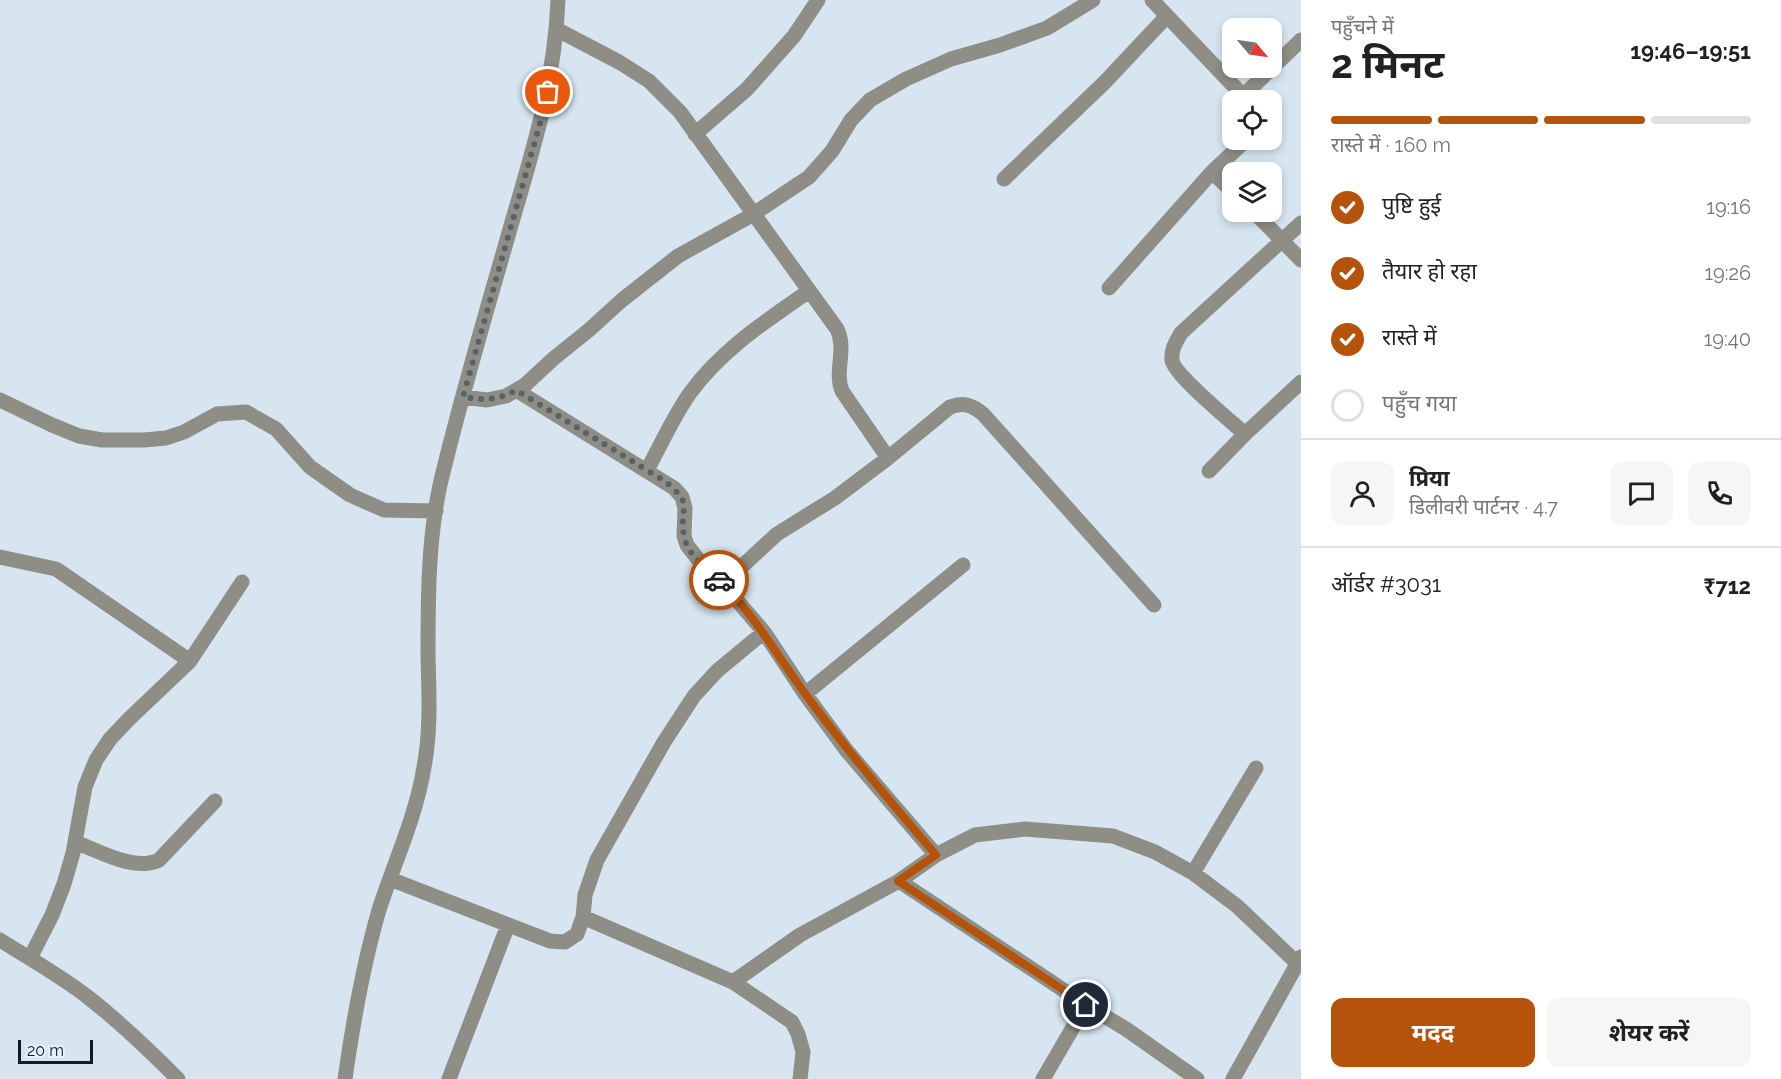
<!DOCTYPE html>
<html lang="hi">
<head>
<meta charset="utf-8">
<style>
	body { margin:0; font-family:Raleway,"Noto Sans Devanagari",sans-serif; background:#f6f6f6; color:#202124; height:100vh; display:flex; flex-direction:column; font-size:22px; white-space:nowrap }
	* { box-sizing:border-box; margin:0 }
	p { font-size:20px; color:#757577 }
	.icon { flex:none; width:33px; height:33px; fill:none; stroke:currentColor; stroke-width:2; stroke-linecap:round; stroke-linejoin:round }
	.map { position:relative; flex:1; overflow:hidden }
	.side { display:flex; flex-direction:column; background:#fff; width:480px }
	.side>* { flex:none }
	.needle { width:39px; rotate:119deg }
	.buttons { position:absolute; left:1222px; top:18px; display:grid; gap:12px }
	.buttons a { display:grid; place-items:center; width:60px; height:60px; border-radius:12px; background:#fff; box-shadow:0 3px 9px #0003; font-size:30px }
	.scale { position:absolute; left:18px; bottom:15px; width:75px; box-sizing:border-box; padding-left:6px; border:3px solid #151b1e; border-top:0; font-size:16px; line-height:21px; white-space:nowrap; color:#151b1e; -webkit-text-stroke:4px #e3f2fd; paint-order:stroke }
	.pin { position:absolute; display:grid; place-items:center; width:51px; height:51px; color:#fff; margin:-26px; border:3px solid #fff; border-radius:50%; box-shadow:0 2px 6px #0007 }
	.courier { position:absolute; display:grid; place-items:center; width:60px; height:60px; margin:-30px; border:4px solid #b45309; border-radius:50%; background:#fff; color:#222; box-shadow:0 2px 8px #0007 }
	.head em { font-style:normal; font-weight:700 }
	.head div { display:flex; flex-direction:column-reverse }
	.head { display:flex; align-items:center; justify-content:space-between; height:102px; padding:0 30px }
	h1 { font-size:39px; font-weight:700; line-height:45px }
	.bar { display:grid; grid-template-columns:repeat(4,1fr); gap:9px 6px; align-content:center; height:72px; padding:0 30px }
	.bar i { height:8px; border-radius:4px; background:#e0e0e0 }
	.bar .selected { background:#b45309 }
	.bar p { grid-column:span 4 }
	.line { display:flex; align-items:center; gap:15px; padding:0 30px; border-top:2px solid #e0e0e0 }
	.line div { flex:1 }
	.round { display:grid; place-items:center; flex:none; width:63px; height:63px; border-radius:12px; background:#f6f6f6 }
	ol { padding:0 30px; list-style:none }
	li { display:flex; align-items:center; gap:18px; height:66px }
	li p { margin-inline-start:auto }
	li .icon { padding:6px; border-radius:50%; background:#b45309; color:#fff; stroke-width:4 }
	li:last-child { color:#757577 }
	li i { width:33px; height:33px; border:3px solid #e0e0e0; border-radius:50% }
	.action { display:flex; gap:12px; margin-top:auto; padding:12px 30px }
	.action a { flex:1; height:69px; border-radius:12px; background:#b45309; color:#fff; font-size:24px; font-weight:700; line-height:69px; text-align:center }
	.action a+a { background:#f6f6f6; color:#202124 }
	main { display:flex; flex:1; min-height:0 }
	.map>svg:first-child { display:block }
</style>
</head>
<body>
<main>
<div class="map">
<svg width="1301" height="1079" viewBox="0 0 1301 1079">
	<rect width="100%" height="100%" fill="#d6e5f0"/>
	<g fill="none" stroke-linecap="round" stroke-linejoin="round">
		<path stroke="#8e8d86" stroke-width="15" d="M1152,0L1247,100
			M556,29L619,62L649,81L680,112L837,329C847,349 834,371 842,391L888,458
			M1243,96L1301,40
			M695,134L747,89L794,36L818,0
			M1212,172L1233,192
			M1004,179L1105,82L1167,16
			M1254,212L1301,260
			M1109,288L1212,172L1246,140
			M516,390L674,488L682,497L685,508L684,536L687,545L697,558L723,584L764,632L805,694L847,751L936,855
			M463,397L487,400L506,396L525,385L553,359L589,330L622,300L678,256L752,215L809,177L832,151L851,120L870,100L906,79L951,59L1000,45L1047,28L1093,0
			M0,400L52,425L79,436L102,440H144L166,438L184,432L217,414L246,412L276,429L310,467L350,495L384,510L436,511
			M1245,434C1231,421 1174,375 1172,360C1171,349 1176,342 1181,333L1301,223
			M647,470C661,445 673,417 690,393C721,350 766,321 809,291
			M1209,471L1245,434L1301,382
			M0,557L56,569L190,661
			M723,584L777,534L835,498L888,458L950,407C964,402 972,405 983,414L1154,605
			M805,694L963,565
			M75,842C99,851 135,872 159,860L215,801
			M1193,873L1256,768
			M390,879L550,941L565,942L577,934L583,917L585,895L597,860L664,742L694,696L717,671L764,632
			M899,881L1086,1005L1126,1029L1197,1079
			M583,917L733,982L792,1022L798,1034L803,1052L800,1079
			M0,940C30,959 61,976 89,998C121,1023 150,1051 178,1079
			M30,958L52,915L64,884L73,853L85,787L96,760L110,739L130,718L190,661L242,582
			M733,982L800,935L899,881L936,855L975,835L1025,829L1113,836L1155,852L1193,873L1237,906L1297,963
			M345,1079C353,1022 363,965 379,910C394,863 416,817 424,767C431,731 429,693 428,656C428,600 428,540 440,485C461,396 487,310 512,222C534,147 555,79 558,0
			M449,1079L508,925
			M1043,1079L1086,1005
			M1233,1079L1301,957"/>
	</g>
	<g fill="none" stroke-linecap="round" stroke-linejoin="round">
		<path stroke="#596268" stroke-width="6" stroke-dasharray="0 10.8" d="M548,92L544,109L463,397C483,400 498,401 516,390L663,480C697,506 678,505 684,536C687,554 706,568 719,580"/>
		<path stroke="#b45309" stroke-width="8" d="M719,580C755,615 779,659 809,699C849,753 892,804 936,855L898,881L1086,1005"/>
	</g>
</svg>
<div class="buttons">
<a><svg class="needle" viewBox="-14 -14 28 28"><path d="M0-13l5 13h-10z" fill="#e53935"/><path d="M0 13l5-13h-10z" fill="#757577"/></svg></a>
<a><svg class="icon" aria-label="locate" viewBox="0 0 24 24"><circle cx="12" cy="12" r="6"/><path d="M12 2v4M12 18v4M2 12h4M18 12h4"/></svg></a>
<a><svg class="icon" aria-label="layers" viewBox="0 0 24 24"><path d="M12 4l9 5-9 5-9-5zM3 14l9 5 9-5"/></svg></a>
</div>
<div class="scale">20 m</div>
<div class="pin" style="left:548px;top:92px;background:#ea580c"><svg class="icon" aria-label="bag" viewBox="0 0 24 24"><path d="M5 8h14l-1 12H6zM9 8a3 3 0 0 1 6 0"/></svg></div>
<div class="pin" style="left:1086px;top:1005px;background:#1f2937"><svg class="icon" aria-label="home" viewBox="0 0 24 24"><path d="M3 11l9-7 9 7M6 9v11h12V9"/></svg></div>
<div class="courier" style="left:719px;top:580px"><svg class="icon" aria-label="car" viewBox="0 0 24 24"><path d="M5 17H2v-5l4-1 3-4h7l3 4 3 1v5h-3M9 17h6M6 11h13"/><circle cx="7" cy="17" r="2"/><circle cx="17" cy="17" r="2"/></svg></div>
</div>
<section class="side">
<div class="head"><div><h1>2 मिनट</h1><p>पहुँचने में</p></div><em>19:46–19:51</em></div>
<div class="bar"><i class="selected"></i><i class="selected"></i><i class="selected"></i><i></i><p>रास्ते में · 160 m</p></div>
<ol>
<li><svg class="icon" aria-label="check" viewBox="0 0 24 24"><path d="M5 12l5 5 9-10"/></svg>पुष्टि हुई<p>19:16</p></li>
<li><svg class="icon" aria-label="check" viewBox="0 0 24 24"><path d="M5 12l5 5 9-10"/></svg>तैयार हो रहा<p>19:26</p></li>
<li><svg class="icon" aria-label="check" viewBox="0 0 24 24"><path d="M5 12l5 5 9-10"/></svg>रास्ते में<p>19:40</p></li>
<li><i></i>पहुँच गया</li>
</ol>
<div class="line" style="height:108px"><a class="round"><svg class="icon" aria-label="person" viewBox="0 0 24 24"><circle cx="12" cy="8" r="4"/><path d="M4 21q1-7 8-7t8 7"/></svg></a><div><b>प्रिया</b><p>डिलीवरी पार्टनर · 4.7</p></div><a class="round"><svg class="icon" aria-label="chat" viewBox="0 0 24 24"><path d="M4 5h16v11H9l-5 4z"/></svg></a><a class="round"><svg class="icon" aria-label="phone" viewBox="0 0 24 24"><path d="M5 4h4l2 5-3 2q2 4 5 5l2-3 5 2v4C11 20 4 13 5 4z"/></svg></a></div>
<div class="line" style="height:78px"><div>ऑर्डर #3031</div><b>₹712</b></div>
<div class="action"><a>मदद</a><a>शेयर करें</a></div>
</section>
</main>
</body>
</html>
